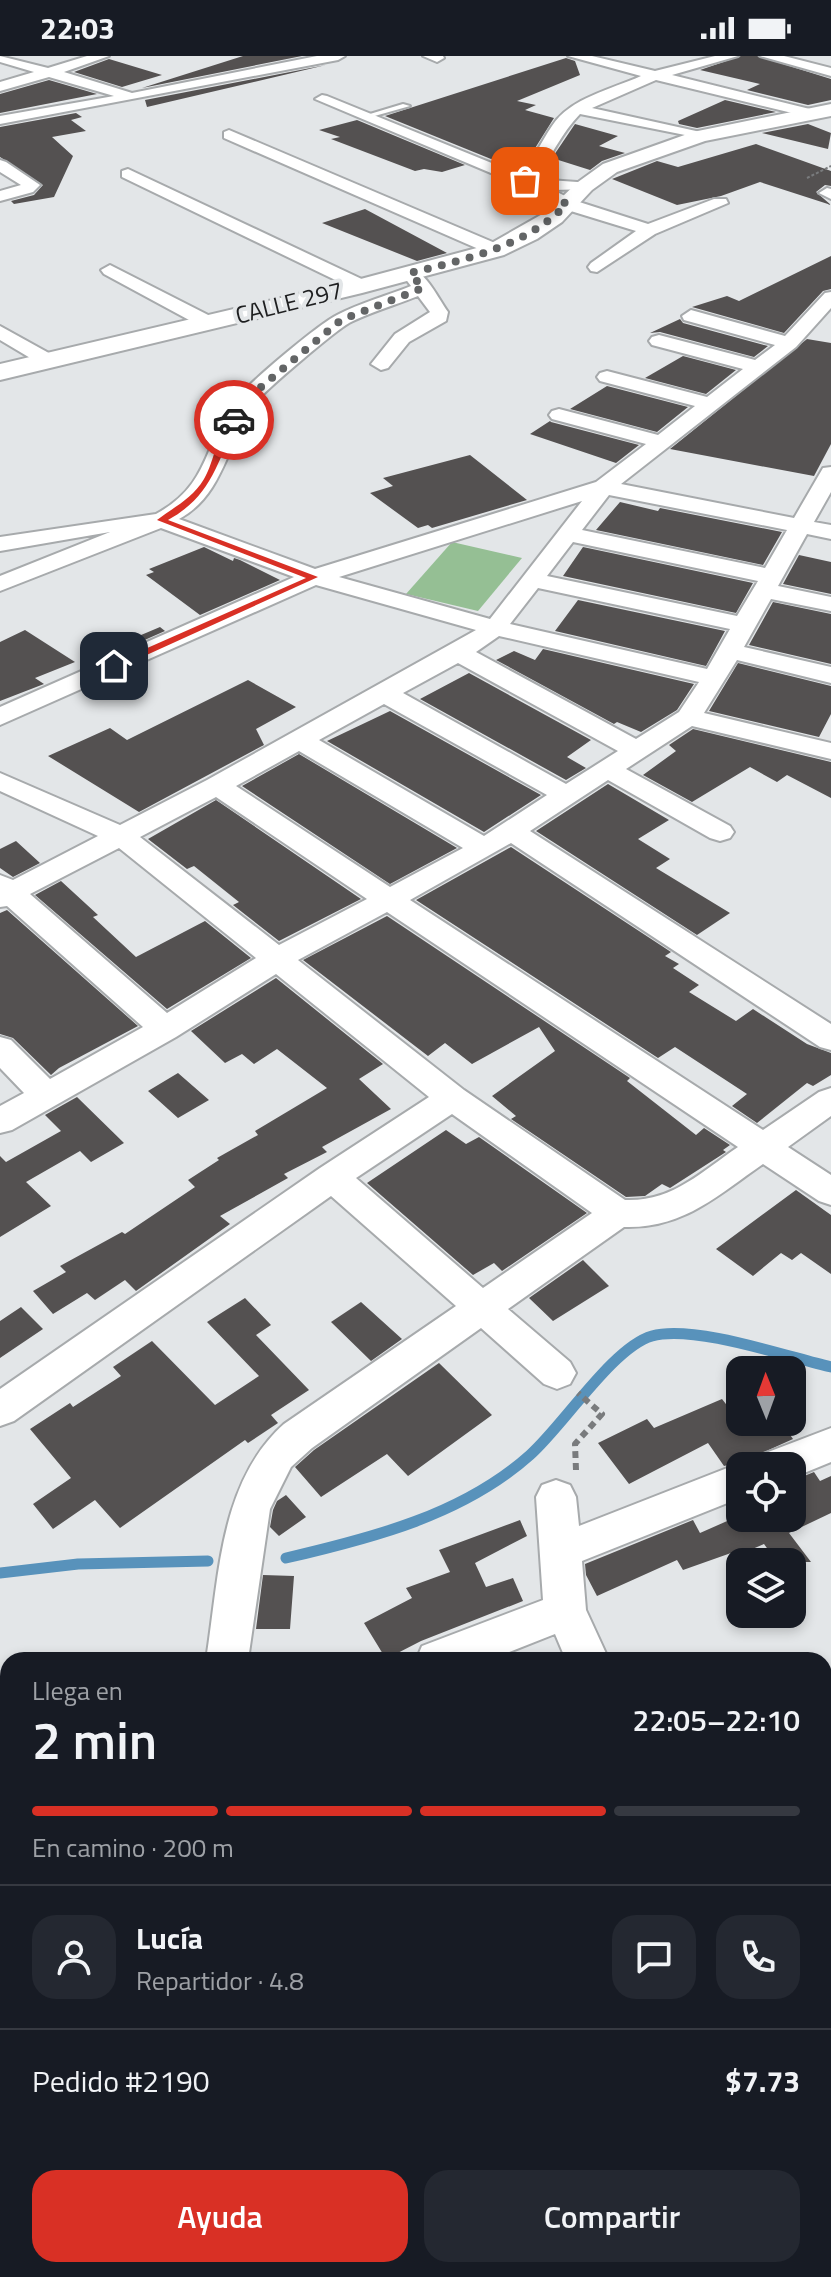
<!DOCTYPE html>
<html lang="es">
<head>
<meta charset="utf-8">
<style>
	body { margin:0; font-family:"Titillium Web",sans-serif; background:#242831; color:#f1f3f6; height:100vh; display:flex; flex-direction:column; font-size:30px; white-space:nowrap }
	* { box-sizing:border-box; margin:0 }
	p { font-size:26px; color:#9ea1a6 }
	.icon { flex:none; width:44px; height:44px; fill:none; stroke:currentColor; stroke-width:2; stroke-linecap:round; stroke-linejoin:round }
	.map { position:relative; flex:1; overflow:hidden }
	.drawer { position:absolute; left:0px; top:1596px; width:832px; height:626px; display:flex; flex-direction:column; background:#171b24; border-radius:24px 24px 0 0; box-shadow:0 4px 12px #0003 }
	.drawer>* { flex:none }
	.needle { width:52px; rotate:359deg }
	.fabs { position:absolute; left:726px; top:1300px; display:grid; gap:16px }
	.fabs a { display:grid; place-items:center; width:80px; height:80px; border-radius:16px; background:#171b24; box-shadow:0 4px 12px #0003; font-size:40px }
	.pin { position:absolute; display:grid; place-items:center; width:68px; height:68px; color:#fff; margin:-34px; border-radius:16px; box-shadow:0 4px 12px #0006 }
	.courier { position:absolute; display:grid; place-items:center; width:80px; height:80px; margin:-40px; border:6px solid #d93025; border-radius:50%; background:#fff; color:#222; box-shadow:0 2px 10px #0007 }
	.summary em { font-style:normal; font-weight:600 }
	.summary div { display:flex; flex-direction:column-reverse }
	.summary { display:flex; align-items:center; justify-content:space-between; height:136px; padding:0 32px }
	h1 { font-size:52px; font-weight:600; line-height:60px }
	.bar { display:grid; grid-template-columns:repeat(4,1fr); gap:12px 8px; align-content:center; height:96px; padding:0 32px }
	.bar i { height:10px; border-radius:6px; background:#363941 }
	.bar .current { background:#d93025 }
	.bar p { grid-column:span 4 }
	.line { display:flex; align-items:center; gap:20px; padding:0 32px; border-top:2px solid #363941 }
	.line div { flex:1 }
	.round { display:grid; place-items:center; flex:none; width:84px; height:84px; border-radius:24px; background:#242831 }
	.button { display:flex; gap:16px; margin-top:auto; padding:16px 32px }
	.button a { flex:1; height:92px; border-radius:24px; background:#d93025; color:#fff; font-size:32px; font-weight:600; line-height:92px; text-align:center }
	.button a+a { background:#242831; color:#f1f3f6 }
	.status { display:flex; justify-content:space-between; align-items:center; height:56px; padding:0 40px; background:#171b24; direction:ltr }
	.status svg { height:22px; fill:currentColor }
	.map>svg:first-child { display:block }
</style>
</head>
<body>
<div class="status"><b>22:03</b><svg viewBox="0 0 49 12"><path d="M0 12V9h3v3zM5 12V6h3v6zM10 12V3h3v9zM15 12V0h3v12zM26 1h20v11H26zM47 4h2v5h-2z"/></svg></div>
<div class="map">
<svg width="831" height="2221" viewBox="0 0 831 2221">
	<rect width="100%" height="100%" fill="#e3e6e8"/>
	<path fill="#95bf94" d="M452,486L522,502L478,555L406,538Z"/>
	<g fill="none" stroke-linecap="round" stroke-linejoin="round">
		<path stroke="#5892bb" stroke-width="11" d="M286,1502C372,1482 463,1459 530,1399C563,1370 613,1291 652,1280C693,1268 788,1301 831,1311
			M0,1517L78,1508L208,1505"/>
	</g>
	<path fill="#545151" d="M243,0H302L142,32Z
		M741,0H757L831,23V44L808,49L747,34L760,28L700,14Z
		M566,2L575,5L580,19L517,45L536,49L525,54L554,62L532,97L524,95L491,103L385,60Z
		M109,3L162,19L122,31L74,16Z
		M326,9L147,51L145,44Z
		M49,24L97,38L0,57V38Z
		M725,44L776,56L697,72L679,68L678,65Z
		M76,57L82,61L71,64L86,75L52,81L73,100L54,141L14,148L11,145L34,139L43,129L0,101V71Z
		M357,64L465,109L442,116L424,113L415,115L331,83L340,81L319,74Z
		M575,68L618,80L599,90L625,97L602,105L590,114L552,102Z
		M808,68L831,77L828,93L762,77Z
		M756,88L831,115V130L825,129L816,136L831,149L760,126L721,140L677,149L612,123L657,105L678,111Z
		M365,153L447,197L417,205L322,167Z
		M831,200V233L823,235L784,277L692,251L727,240L739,245Z
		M680,263L683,267L768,290L754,301L660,276L650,277Z
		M807,283L831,287V388L814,420L670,393Z
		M683,300L736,314L706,338L645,322Z
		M607,330L688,351L657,376L570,353Z
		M550,365L551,366L639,389L616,407L530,378Z
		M470,399L527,444L432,472L428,469L418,472L370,437L393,430L383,422Z
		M620,446L658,455L660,452L782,476L763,509L596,474Z
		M204,491L233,505L234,502L240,504L280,524L200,559L146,519L154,516L149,513Z
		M583,491L753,527L736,557L563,520Z
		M799,499L831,506V538L783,528Z
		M578,544L725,575L706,610L555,575Z
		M773,546L831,558V608L749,589Z
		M160,571L165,575L106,601L91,591L124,576L134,582Z
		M25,574L75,606L35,622L44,628L0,645V586Z
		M543,593L694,628L677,654L641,676L617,666L614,668L496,604L514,595L535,604Z
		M738,607L831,630V658L819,681L709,655Z
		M469,617L591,684L567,701L586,712L566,724L420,643Z
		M248,624L296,651L256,673L264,689L139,756L48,700L110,672L127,684Z
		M390,655L541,739L484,776L327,685Z
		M693,673L831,706V742L787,719L777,726L750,711L692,746L643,719L676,695L669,689Z
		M299,698L457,792L390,828L242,730Z
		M608,728L669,764L638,783L670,803L656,812L730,857L697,879L536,775Z
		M216,744L361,843L279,885L233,849L239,846L194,810L187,813L148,783Z
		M16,785L40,807L13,821L0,812V793Z
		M511,791L671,896L665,900L679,908L673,912L699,929L689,936L736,965L753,953L807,988L831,997V1019L813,1030L807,1027L757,1067L732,1050L747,1038L675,991L658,1002L416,844Z
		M61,825L98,859L93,861L136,901L205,865L251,902L167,953L35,839Z
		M7,854L138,970L59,1012L51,1019L13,982L0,978V857Z
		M387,860L630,1022L627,1025L696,1079L704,1072L730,1089L723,1094L726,1096L670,1132L662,1128L645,1140L626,1141L511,1063L516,1060L492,1040L555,995L539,971L472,1008L445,987L428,1000L303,904Z
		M276,922L383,1008L359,1023L391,1053L322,1091L327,1096L284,1118L288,1122L220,1160L230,1168L136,1235L125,1224L95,1244L87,1237L53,1258L33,1235L66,1216L60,1210L122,1176L125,1178L195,1131L188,1124L219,1104L217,1102L258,1079L255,1075L327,1032L277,993L254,1008L242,998L225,1007L191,975Z
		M178,1017L209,1044L178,1062L148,1035Z
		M77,1041L124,1087L91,1106L80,1095L26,1126L51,1150L0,1181V1100L6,1106L61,1075L45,1059Z
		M446,1074L466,1088L479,1081L587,1157L502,1215L494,1207L473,1219L367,1127Z
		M796,1134L831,1159V1218L801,1197L792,1204L781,1197L753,1220L716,1193Z
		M583,1204L609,1230L553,1265L529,1242Z
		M245,1242L271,1269L256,1279L309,1334L271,1359L278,1367L248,1387L245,1384L120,1472L95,1444L53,1473L33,1448L71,1422L30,1373L70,1347L73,1351L121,1320L113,1311L152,1285L215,1349L259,1320L207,1266Z
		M361,1246L402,1283L371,1305L331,1266Z
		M21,1251L43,1273L0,1302V1265Z
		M439,1307L492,1359L408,1420L387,1398L321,1441L295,1411L314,1394Z
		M722,1343L740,1366H781L793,1383L744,1405L724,1410L708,1387L629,1428L598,1387L647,1363L654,1372Z
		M814,1416L820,1425L831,1420V1457L789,1477L811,1506H777L764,1488L734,1501L731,1497L683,1514L677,1504L597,1540L586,1519L585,1508L693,1464L700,1477L734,1462H792V1425Z
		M286,1439L306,1461L279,1480L270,1471L273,1454L277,1445Z
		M520,1464L527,1480L475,1507L486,1531L513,1522L523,1545L421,1585L386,1603L364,1567L412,1542L406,1532L450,1516L439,1494Z
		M263,1519L294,1520L290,1573H256Z"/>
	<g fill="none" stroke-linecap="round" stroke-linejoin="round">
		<defs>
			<path id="service" d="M403,48L410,50L364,63L360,61Z"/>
			<path id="minor" d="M0,0L48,12L87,0H109L64,16L132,37L317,0H345L338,4L0,68V60L114,40L49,21L0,35V26L34,16L0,6Z
				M423,0H443L444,2L437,6Z
				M568,0H592L655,15L715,0H738L672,19L818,55L820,58L813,62L656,24L592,52L705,77V83L580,58C561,77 551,102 535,123L591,127V133L553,134L573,144L648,168L714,143H726L728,147L655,178L597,216L591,215L588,211L591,207L636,175L561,152L539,139V133L524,131L315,43L322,39L327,40L521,119C534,103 541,86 552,70C570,42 612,33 641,20Z
				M760,0H784L831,12V20Z
				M229,74L502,190L505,194L496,199L490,198L224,82V76Z
				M0,104L6,106L40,129L33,136L0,145V135L21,129L0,116Z
				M128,113L368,226L371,230L368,234H356L122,121V115Z
				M827,132L831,133V143L819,137Z
				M110,209L216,263L218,267L209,273L202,271L104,218L101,214Z
				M410,212C426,216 438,242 448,256L446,265L409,286L388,312L381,314L371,308L395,278L430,256L418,240C396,249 370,256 349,267C335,275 265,334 255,347C227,386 224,439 179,463L315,513L596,426L646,388L552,363L549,359L552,355L559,353L658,379L695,350L600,325L597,321L600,317L607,315L707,341L743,313L652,289L649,285L652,281L659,279L755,304L775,289L684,264L682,260L691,254L785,280L825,237L831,236V252L796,291L621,428L794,462L823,412L831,411V436L814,466L831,469V483L807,478L778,530L831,541V555L771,543L744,591L831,611V627L737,604L704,657L831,687V703L692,670L626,713L730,770L734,776L730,782L720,785L710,782L608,724L530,775L831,968V994L820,991L511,787L410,844L763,1074L819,1036L831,1032V1060L788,1091L831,1119V1149L819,1145L763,1108C718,1139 683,1173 624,1171L508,1253L570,1306L576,1317L570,1328L557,1333L544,1328L481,1272L312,1392L291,1411L270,1453L248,1604H206C219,1523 219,1426 284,1368L456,1250L331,1140L14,1365L0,1370V1333L320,1112L429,1041L276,918L176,981L12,1074L0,1077V1050L24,1037L0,1012V981L11,984L50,1023L143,971L7,850L0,851V819L13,824L98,780L0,735V717L120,769L207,724L476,574L316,529L0,669V651L294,521L161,472L0,535V520L110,476L0,495V481L156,458C215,426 202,381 242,337C256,321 319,268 337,259C360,247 386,240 411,230L401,217ZM609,439L787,474L765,512L582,474ZM582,445L490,563L339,521ZM573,486L758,525L737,560L547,520ZM538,532L730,573L707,613L510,568ZM499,580L699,626L679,656L636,683L476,596ZM458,607L618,695L566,728L403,637ZM384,648L547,739L484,780L319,684ZM299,695L463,792L390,831L236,730ZM216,741L367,843L279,889L140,781ZM119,792L256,902L167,957L30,838ZM387,856L738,1091C701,1116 672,1146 625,1144L464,1034L298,904ZM452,1058L592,1157L483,1232L356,1122Z
				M0,270L56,301L59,305L49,311L42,309L0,284Z
				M831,1372V1406L792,1422V1410H757L763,1398Z
				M740,1407L749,1410H740V1442L582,1505L586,1554L609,1604H566L555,1578L489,1604H416L422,1590L543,1544L536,1441L542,1429L556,1424L570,1429L576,1441L579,1470Z
				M831,1664V1711L824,1714V1667Z
				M8,1743V1790L0,1793V1746Z
				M824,2178L831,2181V2221H804L801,2214H824Z
				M307,2214H363L366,2221H310Z"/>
			<path id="tertiary" d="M831,48V60L705,85L617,116L592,134L562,166L537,183L504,199L362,237L0,324V308L357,224L488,189L546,156L578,126L603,108L693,76Z"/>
		</defs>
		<use href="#service" stroke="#a7aaac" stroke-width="4"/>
		<use href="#minor" stroke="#a7aaac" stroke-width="4"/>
		<use href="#tertiary" stroke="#a7aaac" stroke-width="4"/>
		<path stroke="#797b7d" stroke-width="2" stroke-dasharray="3 2" stroke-linecap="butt" d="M807,122L831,110"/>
		<path stroke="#797b7d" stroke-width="6" stroke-dasharray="7 5" stroke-linecap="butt" d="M576,1414L575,1388L602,1358L578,1337"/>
		<use href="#service" fill="#fff" fill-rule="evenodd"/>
		<use href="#minor" fill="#fff" fill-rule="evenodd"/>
		<use href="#tertiary" fill="#fff" fill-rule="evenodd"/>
	</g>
	<path fill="#d93025" d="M234,362L238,364C216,407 213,439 168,464L318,521L118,612H111V608L306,522L157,464C174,451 192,443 204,423C215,405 216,376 234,362Z"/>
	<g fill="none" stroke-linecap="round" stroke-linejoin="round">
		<path stroke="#636566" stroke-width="8" stroke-dasharray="0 14.4" d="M234,364L249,341L341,264L423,232L410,217C467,203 525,191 567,148L525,125"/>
	</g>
	<g text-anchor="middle" stroke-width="8" stroke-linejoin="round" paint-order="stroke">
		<g font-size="24" fill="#1e1f20" stroke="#e3e6e8">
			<text transform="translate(289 247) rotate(-14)" y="8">CALLE 297</text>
		</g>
	</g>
</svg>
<div class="fabs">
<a><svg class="needle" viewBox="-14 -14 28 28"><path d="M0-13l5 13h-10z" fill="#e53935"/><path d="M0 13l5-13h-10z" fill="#9ea1a6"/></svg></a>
<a><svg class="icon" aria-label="locate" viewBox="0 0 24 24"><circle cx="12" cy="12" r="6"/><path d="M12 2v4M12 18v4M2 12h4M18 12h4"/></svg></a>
<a><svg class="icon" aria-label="layers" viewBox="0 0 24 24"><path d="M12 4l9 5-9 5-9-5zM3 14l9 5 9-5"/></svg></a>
</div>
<div class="pin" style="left:525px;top:125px;background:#ea580c"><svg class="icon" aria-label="bag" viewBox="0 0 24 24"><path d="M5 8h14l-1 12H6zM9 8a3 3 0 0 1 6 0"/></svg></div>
<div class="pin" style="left:114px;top:610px;background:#1f2937"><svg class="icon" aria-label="home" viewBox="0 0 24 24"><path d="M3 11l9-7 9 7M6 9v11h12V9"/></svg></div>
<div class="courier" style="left:234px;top:364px"><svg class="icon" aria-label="car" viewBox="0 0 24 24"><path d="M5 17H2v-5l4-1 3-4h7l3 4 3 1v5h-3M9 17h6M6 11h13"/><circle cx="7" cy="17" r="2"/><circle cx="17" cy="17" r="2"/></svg></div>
<section class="drawer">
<div class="summary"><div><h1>2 min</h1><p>Llega en</p></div><em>22:05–22:10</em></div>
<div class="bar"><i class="current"></i><i class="current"></i><i class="current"></i><i></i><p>En camino · 200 m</p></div>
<div class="line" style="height:144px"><a class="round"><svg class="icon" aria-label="person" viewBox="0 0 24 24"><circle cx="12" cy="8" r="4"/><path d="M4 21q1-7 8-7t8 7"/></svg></a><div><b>Lucía</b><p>Repartidor · 4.8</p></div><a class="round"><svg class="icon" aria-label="chat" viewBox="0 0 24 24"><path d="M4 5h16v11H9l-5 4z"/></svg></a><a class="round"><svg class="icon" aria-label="phone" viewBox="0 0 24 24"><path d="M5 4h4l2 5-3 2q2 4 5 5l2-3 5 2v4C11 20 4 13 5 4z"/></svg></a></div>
<div class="line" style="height:104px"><div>Pedido #2190</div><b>$7.73</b></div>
<div class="button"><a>Ayuda</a><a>Compartir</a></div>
</section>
</div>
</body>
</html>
